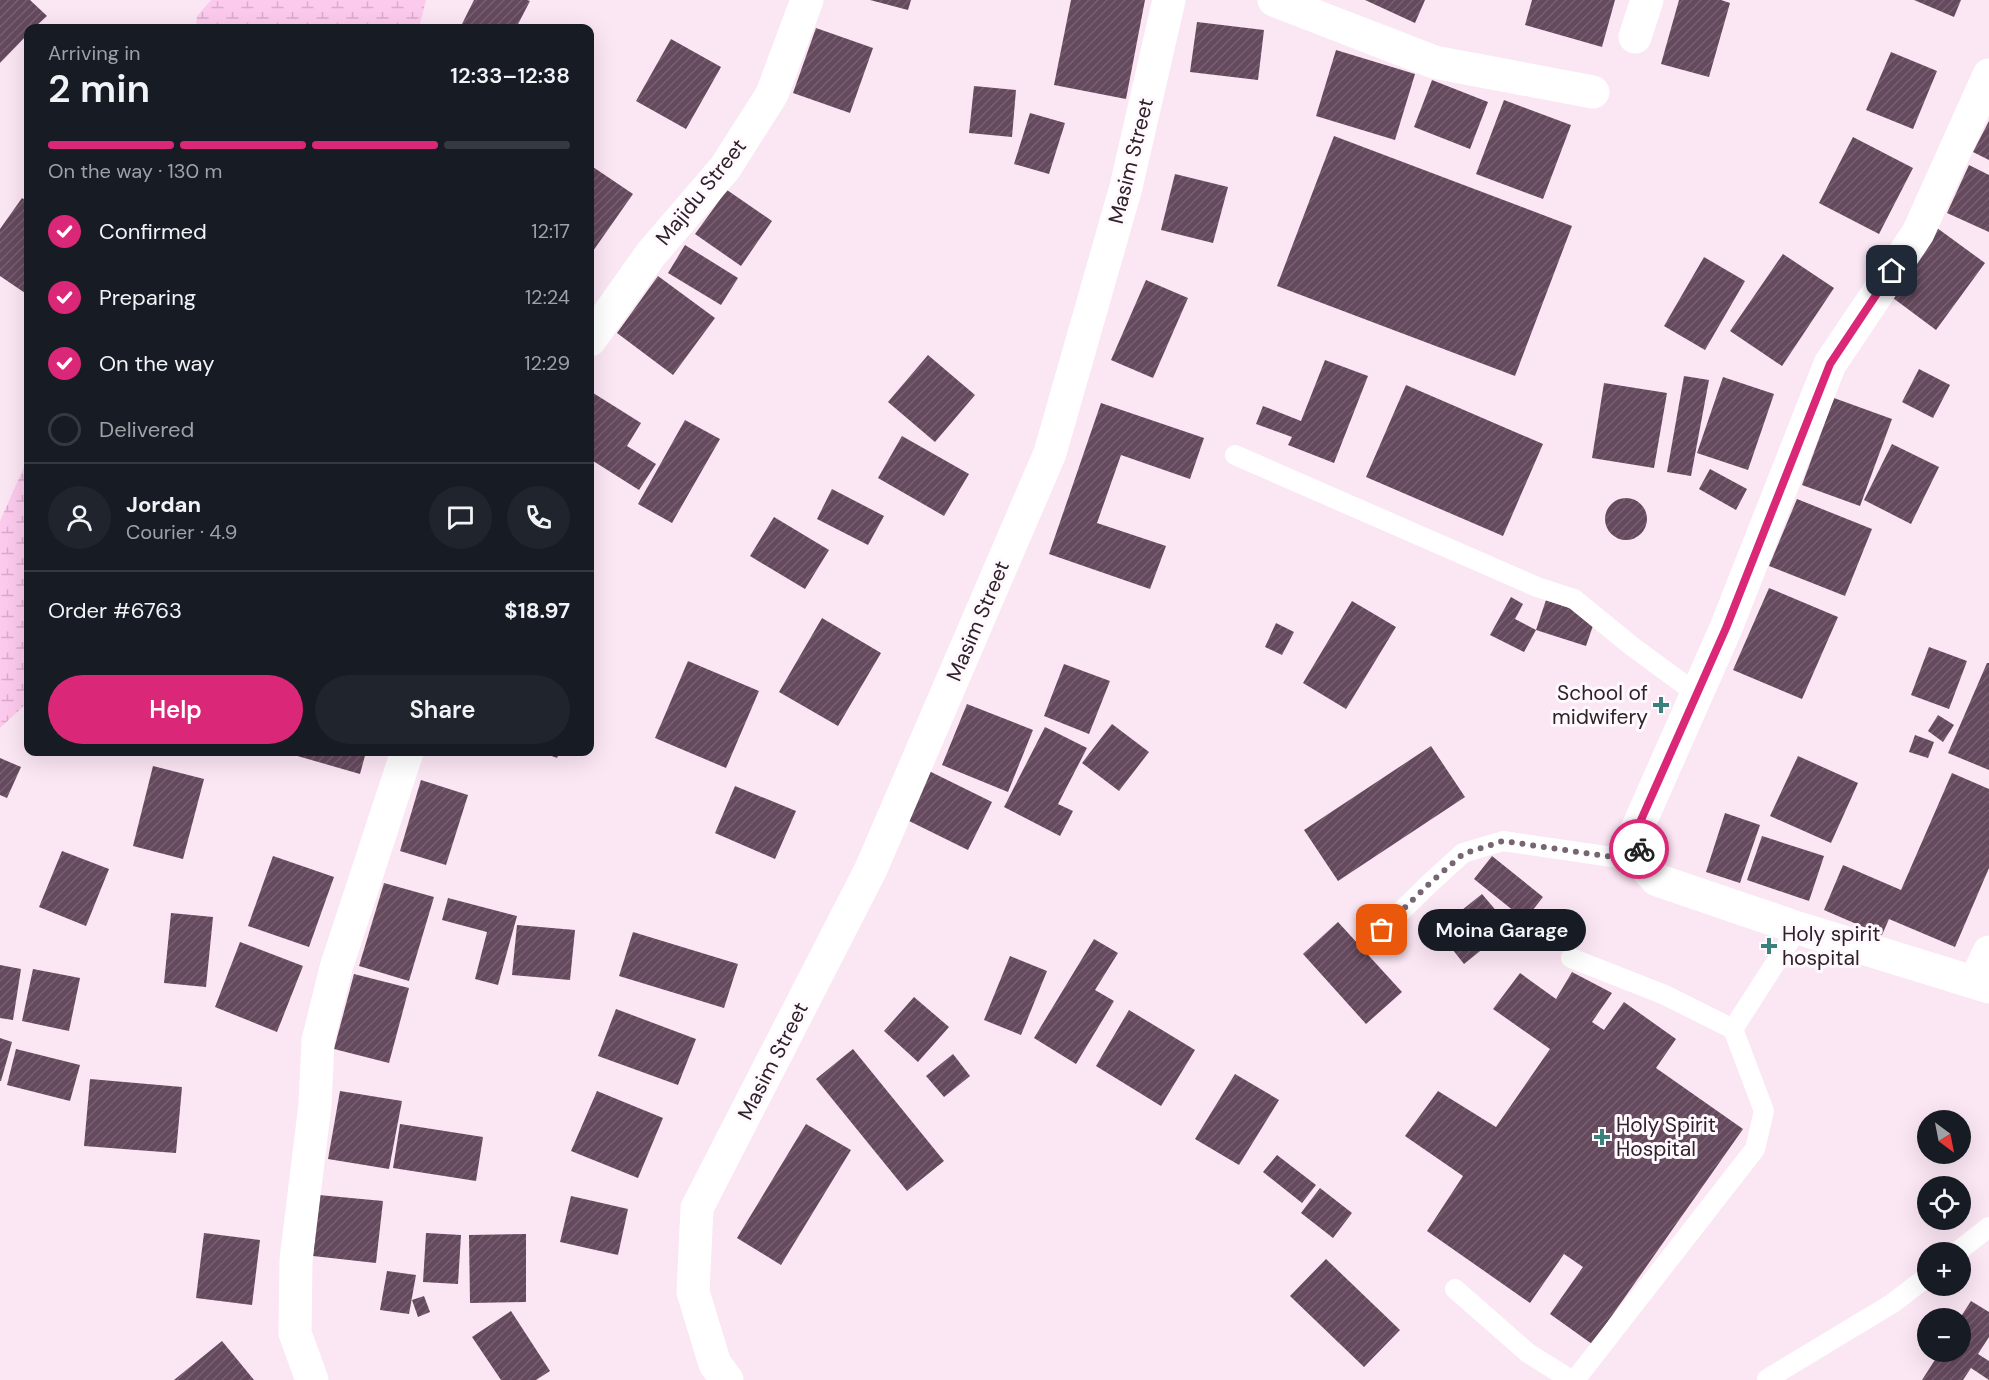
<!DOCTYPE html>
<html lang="en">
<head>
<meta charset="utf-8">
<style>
	body { margin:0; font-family:"DM Sans",sans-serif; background:#20242c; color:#f1f3f6; height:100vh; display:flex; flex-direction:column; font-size:22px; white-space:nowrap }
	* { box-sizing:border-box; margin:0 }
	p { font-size:20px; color:#9ea1a6 }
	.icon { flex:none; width:33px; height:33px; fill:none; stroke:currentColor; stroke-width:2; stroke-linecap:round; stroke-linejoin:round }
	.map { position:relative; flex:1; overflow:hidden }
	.sheet { position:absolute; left:24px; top:24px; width:570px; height:732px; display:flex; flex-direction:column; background:#171b24; border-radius:12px; box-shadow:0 6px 24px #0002 }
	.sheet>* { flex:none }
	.needle { width:39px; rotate:148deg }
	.tools { position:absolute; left:1917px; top:1110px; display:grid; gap:12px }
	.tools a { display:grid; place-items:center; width:54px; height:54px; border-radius:50%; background:#171b24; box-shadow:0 6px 24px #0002; font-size:30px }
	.pin { position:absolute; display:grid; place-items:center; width:51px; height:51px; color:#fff; margin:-26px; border-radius:12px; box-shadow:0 3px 9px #0006 }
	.courier { position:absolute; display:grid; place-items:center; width:60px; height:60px; margin:-30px; border:4px solid #db2777; border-radius:50%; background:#fff; color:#222; box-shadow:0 2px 8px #0007 }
	.bubble { position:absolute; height:42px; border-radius:21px; background:#171b24; box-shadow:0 6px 24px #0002; font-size:20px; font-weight:600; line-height:42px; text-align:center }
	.headline em { font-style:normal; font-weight:600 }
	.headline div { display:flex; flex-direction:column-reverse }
	.headline { display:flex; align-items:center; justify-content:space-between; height:102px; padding:0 24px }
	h1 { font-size:39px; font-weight:600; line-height:45px }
	.bar { display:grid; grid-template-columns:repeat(4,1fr); gap:9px 6px; align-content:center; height:72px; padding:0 24px }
	.bar i { height:8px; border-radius:4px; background:#363941 }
	.bar .active { background:#db2777 }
	.bar p { grid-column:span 4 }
	.line { display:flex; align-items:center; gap:15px; padding:0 24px; border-top:2px solid #363941 }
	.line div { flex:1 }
	.round { display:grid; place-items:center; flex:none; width:63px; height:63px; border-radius:32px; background:#20242c }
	ol { padding:0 24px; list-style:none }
	li { display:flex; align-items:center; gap:18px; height:66px }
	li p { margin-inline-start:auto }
	li .icon { padding:6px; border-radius:50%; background:#db2777; color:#fff; stroke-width:4 }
	li:last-child { color:#9ea1a6 }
	li i { width:33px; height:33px; border:3px solid #363941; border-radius:50% }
	.button { display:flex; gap:12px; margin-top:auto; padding:12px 24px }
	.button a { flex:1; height:69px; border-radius:36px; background:#db2777; color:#fff; font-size:24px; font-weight:600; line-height:69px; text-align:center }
	.button a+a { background:#20242c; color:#f1f3f6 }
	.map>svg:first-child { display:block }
</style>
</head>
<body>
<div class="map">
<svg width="1989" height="1380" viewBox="0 0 1989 1380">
	<defs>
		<pattern id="wetland-marsh" width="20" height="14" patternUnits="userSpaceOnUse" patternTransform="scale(1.5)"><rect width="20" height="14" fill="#fccaed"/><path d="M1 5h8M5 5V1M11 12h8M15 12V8" fill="none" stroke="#d8adcb"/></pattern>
		<pattern id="building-hatch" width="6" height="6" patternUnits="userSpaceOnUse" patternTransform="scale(1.5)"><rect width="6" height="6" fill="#65495d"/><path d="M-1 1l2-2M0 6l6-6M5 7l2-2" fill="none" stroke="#776071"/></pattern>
	</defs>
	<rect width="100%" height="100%" fill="#fbe6f4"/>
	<path fill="url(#wetland-marsh)" d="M211,0H426L419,28H196L197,16Z
		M28,458V702L0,728V521Z"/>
	<path fill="url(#building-hatch)" d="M0,0H30L47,16L34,28H28V34L0,63Z
		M474,0H527L530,1L516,28H460Z
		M870,0H911L908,10Z
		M1071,0H1145L1126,99L1054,85Z
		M1365,0H1425L1415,23Z
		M1532,0H1615L1602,47L1525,25Z
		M1679,0H1721L1730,3L1709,77L1661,64Z
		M1914,0H1961L1954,17Z
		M1197,22L1264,30L1258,80L1190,72Z
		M816,28L873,48L850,113L793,93Z
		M671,39L721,67L686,129L636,101Z
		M1336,50L1415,74L1395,140L1316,116Z
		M1891,52L1937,71L1913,129L1866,110Z
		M1432,80L1488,102L1470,149L1414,127Z
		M974,86L1016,90L1012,137L969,133Z
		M1504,100L1571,125L1543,199L1476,174Z
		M1030,113L1065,123L1049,174L1014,164Z
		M1989,121V160L1973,152Z
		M1334,136L1572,226L1515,376L1277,286Z
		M1853,137L1913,168L1879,234L1819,203Z
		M590,165L633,194L593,251L590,249Z
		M1969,165L1989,175V232L1947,213Z
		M1175,174L1228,187L1213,243L1161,230Z
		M727,190L772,221L741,266L695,234Z
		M22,198L28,202V295L0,276V229Z
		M1933,225L1985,263L1936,330L1885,292Z
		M685,245L738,278L721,305L668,273Z
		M1783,254L1834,288L1782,366L1730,331Z
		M1704,257L1745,281L1705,350L1664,326Z
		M658,276L715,318L673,375L617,333Z
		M1146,280L1188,298L1153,378L1111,360Z
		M928,355L975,395L935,442L888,402Z
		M1325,360L1368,376L1334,463L1288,445L1292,437L1256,424L1263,406L1301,421Z
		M1919,369L1950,385L1933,418L1902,402Z
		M1684,376L1709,380L1691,476L1667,472Z
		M1723,377L1774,394L1748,470L1697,453Z
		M1604,383L1667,393L1654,468L1592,458Z
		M1406,385L1543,444L1503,536L1366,477Z
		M590,391L641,423L627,446L656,464L639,490L590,459Z
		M1834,398L1892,419L1860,506L1802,485Z
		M1101,403L1204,438L1190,479L1121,455L1097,523L1166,546L1150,589L1049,554Z
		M685,420L720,439L672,523L638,504Z
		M902,436L969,474L944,516L878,478Z
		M1892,444L1939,467L1911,524L1864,500Z
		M1710,469L1747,489L1736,510L1699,489Z
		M832,489L884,516L868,545L817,519Z
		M1605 519a21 21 0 1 1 42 0a21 21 0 1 1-42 0Z
		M1797,499L1872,529L1845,596L1769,566Z
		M774,517L829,550L805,589L750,556Z
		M1769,588L1838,617L1802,699L1733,670Z
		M1511,597L1523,604L1515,619L1536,630L1524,652L1490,635Z
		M1546,600L1596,617L1586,646L1536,630Z
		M1352,601L1396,627L1346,709L1303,683Z
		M822,618L881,653L838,726L779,692Z
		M1276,623L1294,632L1282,655L1265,647Z
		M1929,647L1967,661L1949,709L1911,695Z
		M688,661L759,691L726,768L655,738Z
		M1987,663H1989V770L1948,753Z
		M1064,664L1110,681L1089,734L1044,716Z
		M967,704L1033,730L1008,792L942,765Z
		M1938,715L1954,725L1943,742L1928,731Z
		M1112,724L1149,752L1119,791L1082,763Z
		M1045,727L1087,748L1058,804L1073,811L1060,836L1004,807Z
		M1915,735L1934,742L1928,758L1909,752Z
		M1431,746L1465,797L1338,881L1304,830Z
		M295,752H366L360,774L294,755Z
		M541,752H560L557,758Z
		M1798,756L1858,783L1831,843L1770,816Z
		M0,758L21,767L7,798L0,795Z
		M153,766L204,779L183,859L133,846Z
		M925,769L992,802L968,850L901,817Z
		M1952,773L1989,789V868L1955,947L1889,919L1882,935L1824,910L1843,865L1901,890Z
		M421,780L468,795L446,865L400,851Z
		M735,786L796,811L775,859L715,833Z
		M1725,813L1760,825L1740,883L1706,872Z
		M1762,836L1824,856L1809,901L1747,880Z
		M62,851L109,869L86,926L39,907Z
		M273,856L334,877L309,947L248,926Z
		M1492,856L1543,897L1525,920L1474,879Z
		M384,883L434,897L409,981L359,966Z
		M1482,894L1510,927L1464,964L1437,930Z
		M448,898L517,916L498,985L475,979L487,932L442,920Z
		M171,913L213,917L206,987L164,983Z
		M1338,922L1402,992L1366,1024L1303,954Z
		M517,925L575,930L570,980L512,975Z
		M633,932L738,964L724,1008L619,976Z
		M1094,939L1118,953L1095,990L1114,1001L1076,1064L1034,1038Z
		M240,942L303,966L277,1032L215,1007Z
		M1010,956L1047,971L1021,1035L984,1020Z
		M0,965L21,969L13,1020L0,1018Z
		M33,969L80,978L69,1031L22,1021Z
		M1572,972L1612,993L1592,1022L1604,1030L1624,1002L1676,1039L1656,1068L1743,1129L1592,1344L1550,1314L1583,1267L1564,1254L1530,1303L1427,1231L1463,1176L1405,1136L1438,1091L1496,1127L1550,1049L1493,1009L1520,973L1556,999Z
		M354,974L409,988L389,1063L334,1049Z
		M914,997L949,1027L918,1062L884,1031Z
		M616,1009L696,1039L678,1085L598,1056Z
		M1129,1010L1195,1050L1161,1106L1096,1066Z
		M0,1038L12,1042L1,1081H0Z
		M16,1049L80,1065L70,1101L7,1085Z
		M853,1049L944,1161L907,1191L816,1079Z
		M953,1054L970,1076L944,1097L926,1076Z
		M1235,1074L1279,1100L1239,1165L1195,1139Z
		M90,1079L182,1087L176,1153L84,1146Z
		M340,1091L402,1101L389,1169L328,1159Z
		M597,1091L663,1118L638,1178L571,1151Z
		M400,1124L483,1137L476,1181L393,1168Z
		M806,1124L851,1150L781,1265L737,1238Z
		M1277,1155L1316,1185L1302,1203L1263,1172Z
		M1320,1188L1352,1213L1333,1238L1301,1213Z
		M319,1195L383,1201L376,1263L313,1256Z
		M571,1196L628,1209L618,1255L560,1242Z
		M204,1233L260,1240L252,1305L196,1298Z
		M426,1233L461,1235L458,1284L423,1282Z
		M526,1234V1302L470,1303L469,1235Z
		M1326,1259L1400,1330L1364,1367L1290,1296Z
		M387,1271L416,1275L409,1314L380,1310Z
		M424,1296L430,1312L418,1317L412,1300Z
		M1971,1301L1989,1312V1337L1978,1354L1989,1361V1380L1971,1368L1963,1380H1922L1940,1352H1960V1318Z
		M511,1311L550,1371L536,1380H501L472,1337Z
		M222,1341L254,1380H174Z"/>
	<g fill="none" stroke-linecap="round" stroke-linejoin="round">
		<path stroke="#fff" stroke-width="20" d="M1235,455L1537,587L1574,599L1633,647L1697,694
			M1382,930L1430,883L1463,853L1503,841L1640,861
			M1571,958L1665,995L1733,1029L1764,1111L1755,1149L1575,1380
			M1733,1029L1798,928
			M1957,1252L1989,1227
			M1455,1289L1528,1353L1571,1380
			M1767,1379L1893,1303L1928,1276"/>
		<path stroke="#fff" stroke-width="33" d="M1274,0L1434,62L1593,92
			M1635,37L1647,0
			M1989,75L1918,233L1830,364L1726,628L1637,829L1640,861L1657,880L1798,928L1989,987
			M590,340L651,254L725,168L772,94L807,0
			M1975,982L1989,952
			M312,1380L295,1333L296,1260L315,1105L318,1041L336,968L407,752
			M727,1380L715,1364L693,1292L697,1208L871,869L1050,453L1126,187L1169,0"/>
	</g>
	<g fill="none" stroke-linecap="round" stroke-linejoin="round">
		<path stroke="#756671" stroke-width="6" stroke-dasharray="0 10.8" d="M1382,930L1430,883L1463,854L1503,841L1640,861L1639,849"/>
		<path stroke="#db2777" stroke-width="8" d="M1639,849L1637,829L1726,628L1830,364L1892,271"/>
	</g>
	<g fill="#3a817b" stroke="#fff8fc" stroke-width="2">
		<path d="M1658 696h6v6h6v6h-6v6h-6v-6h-6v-6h6z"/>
		<path d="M1766 937h6v6h6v6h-6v6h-6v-6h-6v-6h6z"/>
		<path d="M1599 1128h6v6h6v6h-6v6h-6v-6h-6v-6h6z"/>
	</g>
	<g text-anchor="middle" stroke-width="6" stroke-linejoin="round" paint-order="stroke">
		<g font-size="21" fill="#2d212a" stroke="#fff8fc">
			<text transform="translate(1131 161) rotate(-76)" y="7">Masim Street</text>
			<text transform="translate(701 192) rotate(-51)" y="7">Majidu Street</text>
			<text transform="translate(978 621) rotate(-67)" y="7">Masim Street</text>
			<text transform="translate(773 1061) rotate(-63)" y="7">Masim Street</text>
		</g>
		<g font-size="21" fill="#2d212a" stroke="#fff8fc" text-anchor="start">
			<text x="1648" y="700" text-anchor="end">School of<tspan x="1648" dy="24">midwifery</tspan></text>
			<text x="1782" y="941">Holy spirit<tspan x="1782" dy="24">hospital</tspan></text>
			<text x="1616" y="1132">Holy Spirit<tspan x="1616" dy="24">Hospital</tspan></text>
		</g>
	</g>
</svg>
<div class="tools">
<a><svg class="needle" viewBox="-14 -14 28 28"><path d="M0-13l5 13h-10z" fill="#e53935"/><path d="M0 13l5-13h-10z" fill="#9ea1a6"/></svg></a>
<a><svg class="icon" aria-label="locate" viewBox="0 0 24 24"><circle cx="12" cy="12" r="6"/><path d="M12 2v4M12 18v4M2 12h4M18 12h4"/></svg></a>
<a>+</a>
<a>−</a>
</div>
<div class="pin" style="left:1382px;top:930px;background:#ea580c"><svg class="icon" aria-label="bag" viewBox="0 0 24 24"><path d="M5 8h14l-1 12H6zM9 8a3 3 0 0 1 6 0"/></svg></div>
<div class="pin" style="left:1892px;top:271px;background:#1f2937"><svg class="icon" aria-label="home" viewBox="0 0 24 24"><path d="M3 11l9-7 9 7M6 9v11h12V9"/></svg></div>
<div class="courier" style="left:1639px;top:849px"><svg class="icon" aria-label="bike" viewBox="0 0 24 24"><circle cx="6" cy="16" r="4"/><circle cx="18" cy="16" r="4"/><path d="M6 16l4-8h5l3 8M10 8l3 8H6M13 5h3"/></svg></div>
<div class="bubble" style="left:1418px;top:909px;width:168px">Moina Garage</div>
<section class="sheet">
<div class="headline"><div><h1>2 min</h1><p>Arriving in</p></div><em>12:33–12:38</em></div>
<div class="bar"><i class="active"></i><i class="active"></i><i class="active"></i><i></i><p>On the way · 130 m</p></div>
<ol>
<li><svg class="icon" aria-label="check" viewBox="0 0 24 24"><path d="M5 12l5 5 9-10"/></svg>Confirmed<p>12:17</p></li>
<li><svg class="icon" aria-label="check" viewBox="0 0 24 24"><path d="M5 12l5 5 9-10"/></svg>Preparing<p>12:24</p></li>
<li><svg class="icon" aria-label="check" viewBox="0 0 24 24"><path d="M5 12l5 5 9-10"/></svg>On the way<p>12:29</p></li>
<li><i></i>Delivered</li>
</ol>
<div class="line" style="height:108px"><a class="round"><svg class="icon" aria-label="person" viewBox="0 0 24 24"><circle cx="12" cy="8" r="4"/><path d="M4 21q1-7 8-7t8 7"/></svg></a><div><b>Jordan</b><p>Courier · 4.9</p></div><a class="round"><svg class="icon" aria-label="chat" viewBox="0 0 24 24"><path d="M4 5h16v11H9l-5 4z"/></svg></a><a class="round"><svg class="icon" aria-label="phone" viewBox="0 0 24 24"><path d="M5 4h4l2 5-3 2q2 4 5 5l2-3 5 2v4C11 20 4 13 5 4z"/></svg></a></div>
<div class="line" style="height:78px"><div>Order #6763</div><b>$18.97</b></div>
<div class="button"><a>Help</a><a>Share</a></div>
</section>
</div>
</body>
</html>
